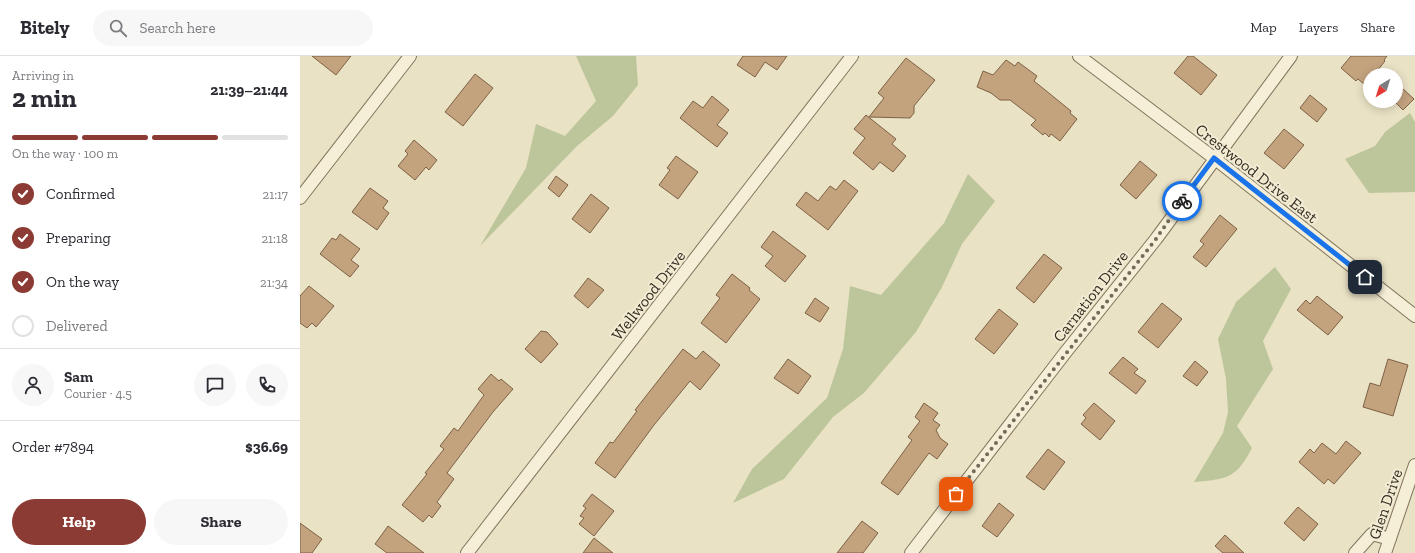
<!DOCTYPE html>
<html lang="en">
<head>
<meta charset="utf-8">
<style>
	body { margin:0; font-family:"Zilla Slab",serif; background:#f7f7f7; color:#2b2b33; height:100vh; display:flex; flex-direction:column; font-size:15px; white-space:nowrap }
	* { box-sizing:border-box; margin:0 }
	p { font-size:13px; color:#7c7c81 }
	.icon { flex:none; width:22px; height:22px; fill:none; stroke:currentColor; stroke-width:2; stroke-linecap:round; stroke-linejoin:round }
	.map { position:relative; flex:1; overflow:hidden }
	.details { display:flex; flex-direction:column; background:#fff; width:300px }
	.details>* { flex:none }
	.needle { width:26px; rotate:218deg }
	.buttons { position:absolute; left:1063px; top:12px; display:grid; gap:8px }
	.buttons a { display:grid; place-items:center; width:40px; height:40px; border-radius:50%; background:#fff; box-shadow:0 2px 10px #0003; font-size:20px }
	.pin { position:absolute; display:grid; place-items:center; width:34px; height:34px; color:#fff; margin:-17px; border-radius:8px; box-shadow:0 2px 6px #0006 }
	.courier { position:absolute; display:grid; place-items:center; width:40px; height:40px; margin:-20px; border:3px solid #1a73e8; border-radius:50%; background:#fff; color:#222; box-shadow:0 1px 5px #0007 }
	.summary em { font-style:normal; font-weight:700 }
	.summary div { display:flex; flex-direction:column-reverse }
	.summary { display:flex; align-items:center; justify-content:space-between; height:68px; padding:0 12px }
	h1 { font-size:26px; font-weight:700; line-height:30px }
	.bar { display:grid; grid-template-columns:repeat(4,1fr); gap:6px 4px; align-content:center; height:48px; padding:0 12px }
	.bar i { height:5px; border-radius:3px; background:#e1e1e2 }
	.bar .current { background:#8b3b33 }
	.bar p { grid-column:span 4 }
	.line { display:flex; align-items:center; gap:10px; padding:0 12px; border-top:1px solid #e1e1e2 }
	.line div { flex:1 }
	.round { display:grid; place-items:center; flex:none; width:42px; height:42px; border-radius:21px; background:#f7f7f7 }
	ol { padding:0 12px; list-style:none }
	li { display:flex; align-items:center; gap:12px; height:44px }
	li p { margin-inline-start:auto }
	li .icon { padding:4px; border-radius:50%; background:#8b3b33; color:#fff; stroke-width:4 }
	li:last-child { color:#7c7c81 }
	li i { width:22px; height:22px; border:2px solid #e1e1e2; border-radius:50% }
	.button { display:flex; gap:8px; margin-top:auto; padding:8px 12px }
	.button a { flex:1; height:46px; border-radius:24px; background:#8b3b33; color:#fff; font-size:16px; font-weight:700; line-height:46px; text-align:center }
	.button a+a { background:#f7f7f7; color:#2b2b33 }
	header { display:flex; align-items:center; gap:24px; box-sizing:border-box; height:56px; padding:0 20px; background:#fff; border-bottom:1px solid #e1e1e2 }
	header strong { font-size:19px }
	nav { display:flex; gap:22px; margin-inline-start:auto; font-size:14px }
	.search { width:280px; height:36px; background:#f7f7f7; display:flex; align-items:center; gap:10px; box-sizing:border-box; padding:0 14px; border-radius:22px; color:#7c7c81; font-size:15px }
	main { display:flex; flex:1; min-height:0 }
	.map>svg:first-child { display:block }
</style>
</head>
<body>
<header>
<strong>Bitely</strong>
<div class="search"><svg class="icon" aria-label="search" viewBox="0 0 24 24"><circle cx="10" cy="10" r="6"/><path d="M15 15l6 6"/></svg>Search here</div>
<nav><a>Map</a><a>Layers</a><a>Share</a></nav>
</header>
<main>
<section class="details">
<div class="summary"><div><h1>2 min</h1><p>Arriving in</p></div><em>21:39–21:44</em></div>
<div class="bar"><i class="current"></i><i class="current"></i><i class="current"></i><i></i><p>On the way · 100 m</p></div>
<ol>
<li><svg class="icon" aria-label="check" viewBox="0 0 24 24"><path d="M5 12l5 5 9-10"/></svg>Confirmed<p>21:17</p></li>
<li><svg class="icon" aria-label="check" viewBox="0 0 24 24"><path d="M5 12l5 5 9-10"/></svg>Preparing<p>21:18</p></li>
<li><svg class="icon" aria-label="check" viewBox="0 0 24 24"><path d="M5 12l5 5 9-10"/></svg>On the way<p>21:34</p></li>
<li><i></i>Delivered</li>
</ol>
<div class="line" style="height:72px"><a class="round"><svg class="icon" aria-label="person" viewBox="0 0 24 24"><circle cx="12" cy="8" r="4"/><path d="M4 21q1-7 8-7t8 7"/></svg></a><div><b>Sam</b><p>Courier · 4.5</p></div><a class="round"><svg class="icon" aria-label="chat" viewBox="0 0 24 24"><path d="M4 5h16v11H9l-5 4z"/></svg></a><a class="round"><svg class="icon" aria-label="phone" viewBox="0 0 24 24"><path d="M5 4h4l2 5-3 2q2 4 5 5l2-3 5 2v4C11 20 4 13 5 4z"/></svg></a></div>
<div class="line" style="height:52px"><div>Order #7894</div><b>$36.69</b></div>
<div class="button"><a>Help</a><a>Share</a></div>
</section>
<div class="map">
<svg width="1115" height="497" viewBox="0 0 1115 497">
	<rect width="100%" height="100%" fill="#e9e2c5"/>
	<path fill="#bdc69a" d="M276,0H336L338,29L313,60L277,90L180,190L226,112L236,68L265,80L296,45Z
		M1110,57L1115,66V136L1069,137L1045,103L1075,90L1085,76Z
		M668,118L695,145L662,188L642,231L616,276L564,337L533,361L484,423L433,447L452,413L527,342L543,293L550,230L581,239L644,167Z
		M975,211L991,233L963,285L973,313L937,370L952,392C936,423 927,423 894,426L923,377L928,356L926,323L918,283L936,246Z"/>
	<path fill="#c3a27e" stroke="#7e6145" d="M12,0H51L36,19Z
		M443,0H487L477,14L465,6L455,21L437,9Z
		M888,0H893L917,19L901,39L874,17Z
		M1051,0H1087L1084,4L1085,5L1077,15L1076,14L1070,19L1064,28L1058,23L1056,25L1041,12Z
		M606,2L635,24L614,50V57L610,62L569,61L584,42L578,37Z
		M706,4L715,10L718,6L737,20L734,25L771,55L770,57L777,63L760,85L751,78L749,81L745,77L743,79L731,69L736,64L710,44H700L691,37L677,31L683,15L693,19Z
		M175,18L193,32L163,70L145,56Z
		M1102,32L1114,43L1103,54L1094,45H1096V38Z
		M1010,39L1027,53L1017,66L1000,52Z
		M412,40L429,54L417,69L428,77L417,91L380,62L393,45L403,52Z
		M566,59L596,83L592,88L606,100L593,116L580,106L573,114L553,97L565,82L554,73Z
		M984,73L1004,89L984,113L964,97Z
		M114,84L137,104L129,114L126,111L115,124L98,110L108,98L105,95Z
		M376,100L398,116L378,143L359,129L370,114L367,112Z
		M840,105L857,119L836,143L820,129Z
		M256,120L268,129L259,141L248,132Z
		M544,124L558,135L528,174L496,149L506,136L518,145L530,130L536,134Z
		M70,132L88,145L83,152L89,157L77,174L52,156Z
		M291,138L309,152L290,177L272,163Z
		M920,159L937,173L906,211L893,201L904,188L900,185Z
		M473,175L506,200L485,226L465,210L473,200L461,191Z
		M40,178L60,193L51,204L59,210L50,221L20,198L32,182L36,184Z
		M744,198L762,212L734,247L716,232Z
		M432,218L450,232L449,234L460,243L426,287L401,267L420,242L416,239Z
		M288,222L304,234L288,252L274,240Z
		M9,230L34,250L16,271L12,267L7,272L0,267V240Z
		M1017,240L1043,261L1028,279L997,254L1006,244L1010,248Z
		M515,242L529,252L520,266L505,257Z
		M862,247L882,263L858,292L838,276Z
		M699,253L718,268L694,298L675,283Z
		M241,275L247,276L258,288L241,307L225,293Z
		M383,293L396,303L403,295L420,309L400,334L390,325L354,369L315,422L295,407L310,386L313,387L337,355L335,354Z
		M823,301L838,313L834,317L846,325L836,338L809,317Z
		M488,303L511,320L498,338L474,322Z
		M1088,303L1108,309L1093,360L1063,351L1070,327L1080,330Z
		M895,305L908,316L897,330L883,320Z
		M191,318L199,325L201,323L213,333L193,356L147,417L154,423L137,446L141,450L132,462L129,459L123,466L102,449L127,418L125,417L144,393L140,390L154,372L158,375L184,339L178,333Z
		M624,347L638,357L633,364L640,369L636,374L640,382L648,388L637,403L629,397L598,439L581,427L612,384L608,381L620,365L615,361Z
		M794,347L815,365L800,384L781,368L786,362L783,359Z
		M1046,385L1061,397L1034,428L1028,423L1024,428L999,406L1010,393L1014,397L1022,387L1036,398Z
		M748,393L765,406L744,434L726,421Z
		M292,438L314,455L294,480L279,468L284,462L280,460L286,452L283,450Z
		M699,447L714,459L697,481L682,470Z
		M998,451L1018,468L1004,485L984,467Z
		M562,465L578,477L563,497H537Z
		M0,467L22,483L12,497H0Z
		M88,470L124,497H87L75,488Z
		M925,479L944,497H923L915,490Z
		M294,482L313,497H283Z"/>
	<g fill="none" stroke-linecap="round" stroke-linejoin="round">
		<defs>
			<path id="minor" d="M779,0L914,102L1115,260
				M0,142L110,0
				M167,497L552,0
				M611,497L765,297L856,183L991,0
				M1055,497L1072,478L1090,483
				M1085,497L1115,409"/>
		</defs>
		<use href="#minor" stroke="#82745d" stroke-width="14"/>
		<use href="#minor" stroke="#f5efd7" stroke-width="12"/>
	</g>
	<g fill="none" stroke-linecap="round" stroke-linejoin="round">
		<path stroke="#736b59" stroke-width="4" stroke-dasharray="0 7.2" d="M656,438L856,183L882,145"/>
		<path stroke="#1a73e8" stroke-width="5" d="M882,145L914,102L1065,221"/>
	</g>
	<g text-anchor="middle" stroke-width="4" stroke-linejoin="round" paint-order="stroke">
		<g font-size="16" fill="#342b1f" stroke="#f1ecd3">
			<text transform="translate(957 117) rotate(38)" y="6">Crestwood Drive East</text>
			<text transform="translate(348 239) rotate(-52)" y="6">Wellwood Drive</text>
			<text transform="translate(790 240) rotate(-52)" y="6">Carnation Drive</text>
			<text transform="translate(1085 448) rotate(-71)" y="6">Glen Drive</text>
		</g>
	</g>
</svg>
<div class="buttons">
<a><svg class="needle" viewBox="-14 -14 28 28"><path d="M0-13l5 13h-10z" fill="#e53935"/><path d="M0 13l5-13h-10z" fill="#7c7c81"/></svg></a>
</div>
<div class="pin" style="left:656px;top:438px;background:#ea580c"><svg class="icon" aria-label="bag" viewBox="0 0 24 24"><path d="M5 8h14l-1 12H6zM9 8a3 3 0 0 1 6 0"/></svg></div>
<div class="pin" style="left:1065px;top:221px;background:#1f2937"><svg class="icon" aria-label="home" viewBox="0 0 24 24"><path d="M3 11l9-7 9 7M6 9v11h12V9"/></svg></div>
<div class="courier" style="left:882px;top:145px"><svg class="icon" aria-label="bike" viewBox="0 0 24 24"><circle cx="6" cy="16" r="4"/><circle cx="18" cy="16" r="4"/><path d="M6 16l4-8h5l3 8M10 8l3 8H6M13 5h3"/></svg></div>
</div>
</main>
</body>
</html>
